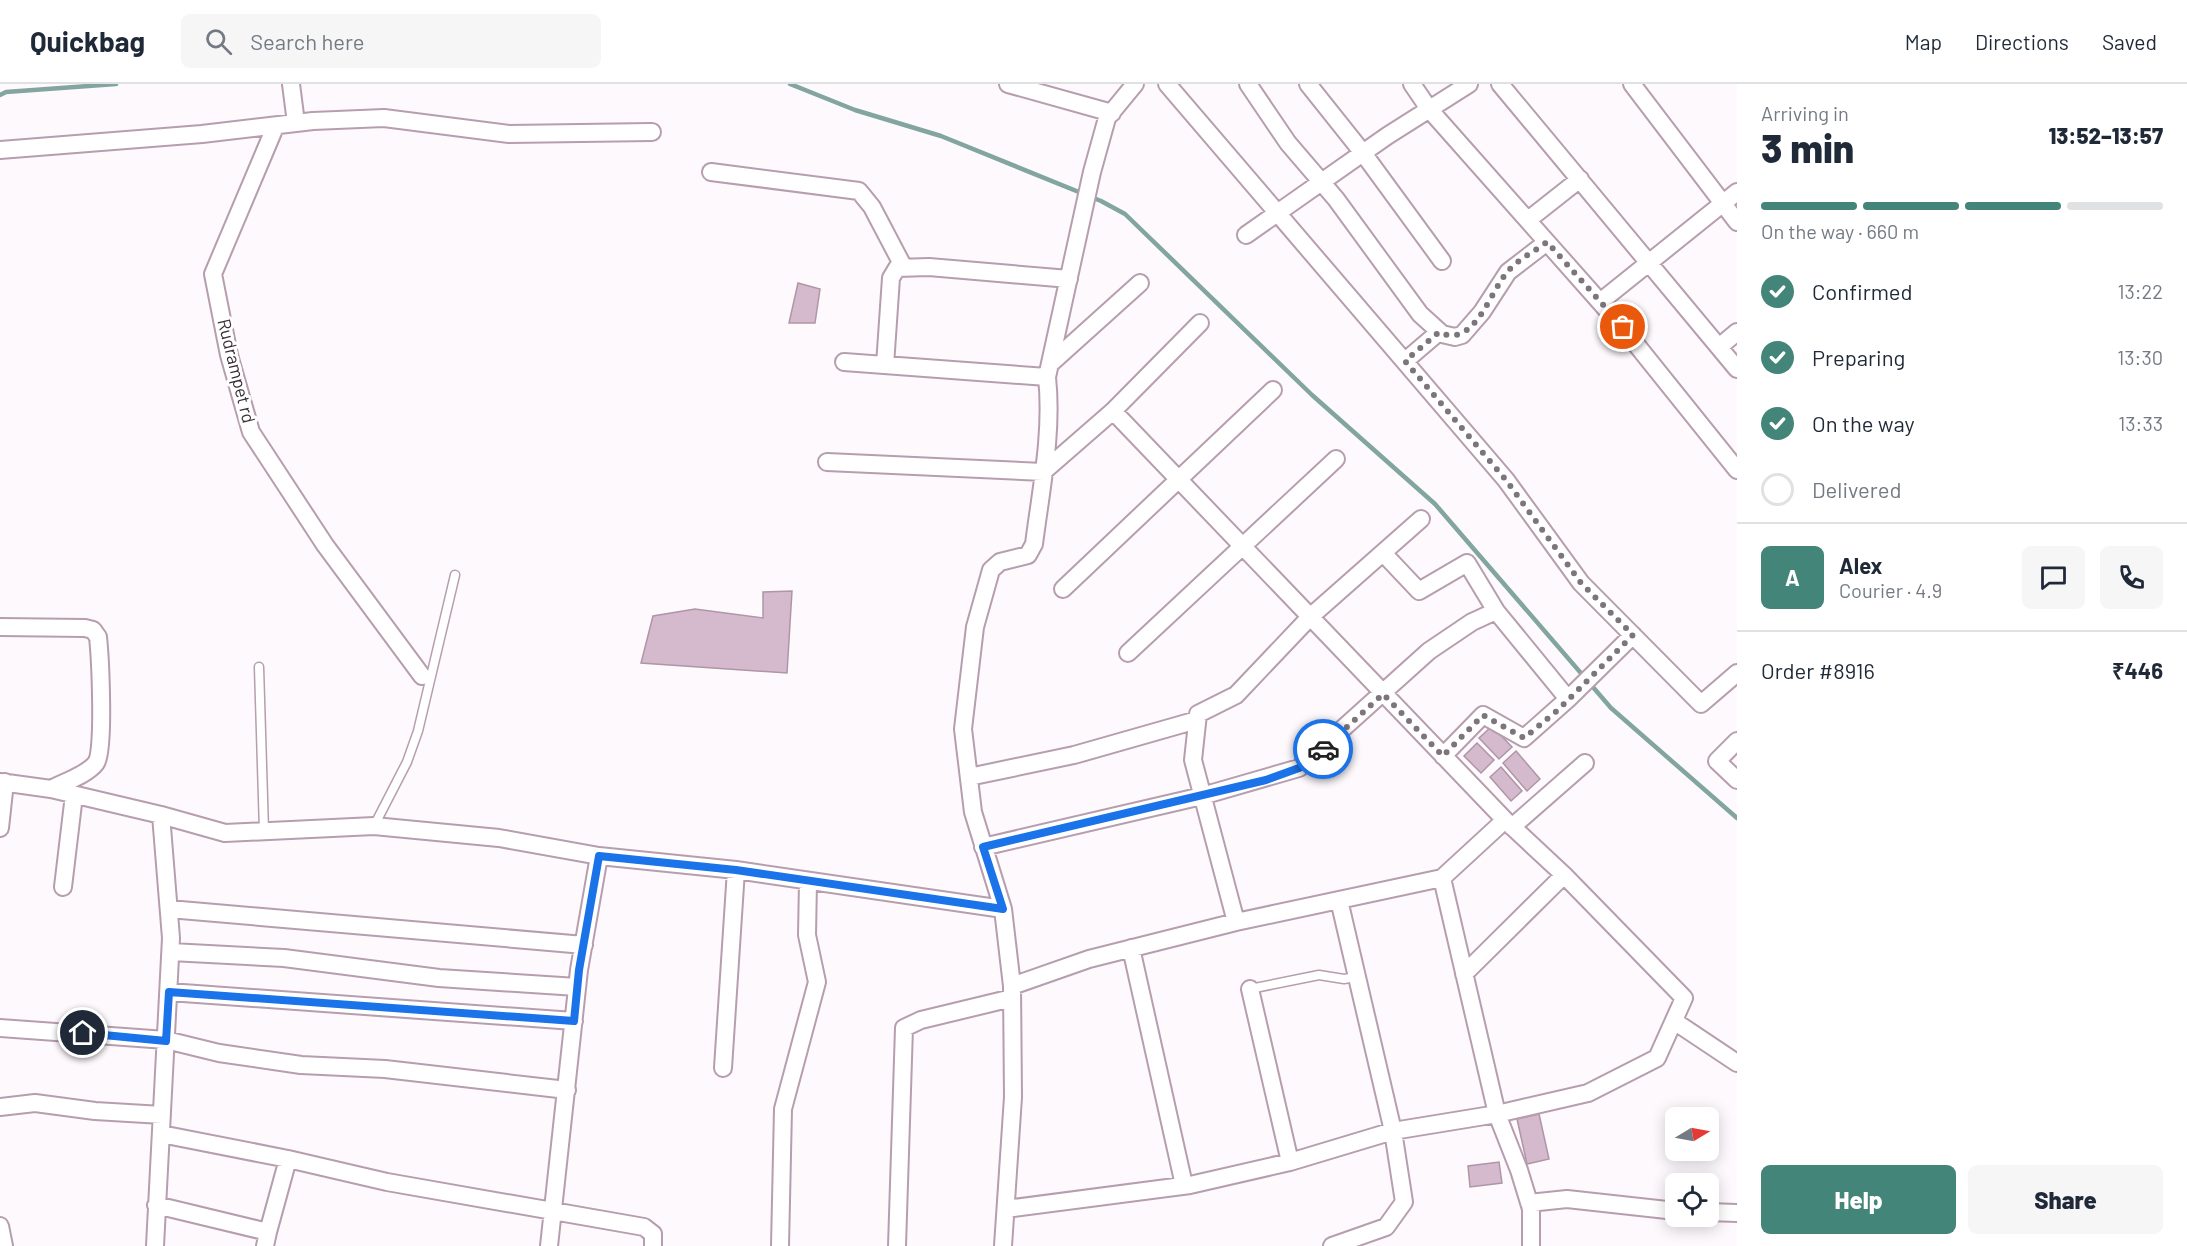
<!DOCTYPE html>
<html lang="en">
<head>
<meta charset="utf-8">
<style>
	body { margin:0; font-family:Barlow,sans-serif; background:#f6f6f7; color:#1f2937; height:100vh; display:flex; flex-direction:column; font-size:22px; white-space:nowrap }
	* { box-sizing:border-box; margin:0 }
	p { font-size:20px; color:#747a83 }
	.icon { flex:none; width:33px; height:33px; fill:none; stroke:currentColor; stroke-width:2; stroke-linecap:round; stroke-linejoin:round }
	.map { position:relative; flex:1; overflow:hidden }
	.sheet { display:flex; flex-direction:column; background:#fff; width:450px }
	.sheet>* { flex:none }
	.needle { width:39px; rotate:80deg }
	.tools { position:absolute; left:1665px; top:1023px; display:grid; gap:12px }
	.tools a { display:grid; place-items:center; width:54px; height:54px; border-radius:9px; background:#fff; box-shadow:0 3px 15px #0003; font-size:30px }
	.pin { position:absolute; display:grid; place-items:center; width:51px; height:51px; color:#fff; margin:-26px; border:3px solid #fff; border-radius:50%; box-shadow:0 2px 6px #0007 }
	.courier { position:absolute; display:grid; place-items:center; width:60px; height:60px; margin:-30px; border:4px solid #1a73e8; border-radius:50%; background:#fff; color:#222; box-shadow:0 2px 8px #0007 }
	.overview em { font-style:normal; font-weight:800 }
	.overview div { display:flex; flex-direction:column-reverse }
	.overview { display:flex; align-items:center; justify-content:space-between; height:102px; padding:0 24px }
	h1 { font-size:39px; font-weight:800; line-height:45px }
	.bar { display:grid; grid-template-columns:repeat(4,1fr); gap:9px 6px; align-content:center; height:72px; padding:0 24px }
	.bar i { height:8px; border-radius:4px; background:#e0e1e3 }
	.bar .active { background:#438578 }
	.bar p { grid-column:span 4 }
	.line { display:flex; align-items:center; gap:15px; padding:0 24px; border-top:2px solid #e0e1e3 }
	.line div { flex:1 }
	.round { display:grid; place-items:center; flex:none; width:63px; height:63px; border-radius:9px; background:#f6f6f7 }
	ol { padding:0 24px; list-style:none }
	li { display:flex; align-items:center; gap:18px; height:66px }
	li p { margin-inline-start:auto }
	li .icon { padding:6px; border-radius:50%; background:#438578; color:#fff; stroke-width:4 }
	li:last-child { color:#747a83 }
	li i { width:33px; height:33px; border:3px solid #e0e1e3; border-radius:50% }
	.action { display:flex; gap:12px; margin-top:auto; padding:12px 24px }
	.action a { flex:1; height:69px; border-radius:9px; background:#438578; color:#fff; font-size:24px; font-weight:800; line-height:69px; text-align:center }
	.action a+a { background:#f6f6f7; color:#1f2937 }
	header { display:flex; align-items:center; gap:36px; box-sizing:border-box; height:84px; padding:0 30px; background:#fff; border-bottom:2px solid #e0e1e3 }
	header strong { font-size:28px }
	nav { display:flex; gap:33px; margin-inline-start:auto; font-size:21px }
	.search { width:420px; height:54px; background:#f6f6f7; display:flex; align-items:center; gap:15px; box-sizing:border-box; padding:0 21px; border-radius:9px; color:#747a83; font-size:22px }
	main { display:flex; flex:1; min-height:0 }
	.map>svg:first-child { display:block }
</style>
</head>
<body>
<header>
<strong>Quickbag</strong>
<div class="search"><svg class="icon" aria-label="search" viewBox="0 0 24 24"><circle cx="10" cy="10" r="6"/><path d="M15 15l6 6"/></svg>Search here</div>
<nav><a>Map</a><a>Directions</a><a>Saved</a></nav>
</header>
<main>
<div class="map">
<svg width="1737" height="1162" viewBox="0 0 1737 1162">
	<rect width="100%" height="100%" fill="#fef9fd"/>
	<g fill="none" stroke-linecap="round" stroke-linejoin="round">
		<path stroke="#82a69f" stroke-width="4.5" d="M790,0L855,26L941,52L1101,117L1125,130L1312,311L1435,420L1611,624L1737,734
			M0,11L6,8L116,0"/>
	</g>
	<path fill="#d4bacc" stroke="#ae96a7" stroke-width="1.5" d="M798,199L820,205L815,239H789Z
		M792,507L787,589L641,579L653,532L695,525L763,534V508Z
		M1492,642L1512,663L1499,675L1479,654Z
		M1477,659L1494,676L1481,689L1464,672Z
		M1516,667L1540,695L1527,707L1503,679Z
		M1501,683L1522,707L1511,717L1490,693Z
		M1539,1030L1549,1075L1527,1080L1517,1035Z
		M1499,1078L1502,1099L1470,1103L1468,1082Z"/>
	<g fill="none" stroke-linecap="round" stroke-linejoin="round">
		<defs>
			<path id="service" d="M259,583L264,747
				M374,742L407,678L418,647L455,491
				M1250,905L1319,891L1344,895L1356,893"/>
			<path id="minor" d="M291,0L296,39
				M1008,0L1112,29
				M1167,0L1506,396L1581,499L1701,620L1737,589
				M1248,0L1288,59L1336,115L1420,230L1442,250L1455,253L1462,251L1482,228L1508,188L1547,158
				M1308,0L1363,69L1442,177
				M1412,0L1429,25L1623,244L1737,386
				M1500,0L1737,285
				M1632,0L1737,138
				M273,48L213,190L229,271L251,348L325,461L422,592
				M0,66L202,50L313,37L384,34L509,50L652,48
				M711,88L859,107L872,123L903,182
				M1528,136L1580,95
				M1246,151L1387,52L1469,0
				M1600,218L1737,108
				M1719,263L1737,248
				M1405,277L1439,248
				M844,278L1047,293
				M1050,280L1140,199
				M885,281L891,194L897,184L929,183L1069,195
				M1113,327L1505,736L1564,791L1684,914L1657,974L1588,1009L1497,1030L1519,1086L1531,1125V1162
				M827,378L1043,388L1113,327L1200,239
				M1063,505L1273,306
				M0,543L85,544L93,546L98,553C100,572 105,667 96,679C87,691 64,698 51,705
				M1128,569L1336,375
				M1568,615L1633,551
				M1737,657L1717,677L1737,696
				M1443,672L1483,631L1524,654L1568,615L1496,527
				M969,693L1074,671L1197,636
				M0,698L51,705L161,731L171,854L155,1162
				M161,731L225,749L374,742L499,754L599,772L579,886L549,1162
				M1512,743L1585,679
				M0,744L5,698
				M983,763L1202,712L1299,684L1429,567L1472,538L1496,527L1467,479L1419,507L1384,470
				M599,772L736,786L1003,825
				M1442,794L1505,736
				M63,803L74,711
				M169,825L584,861
				M1236,838L1193,676L1198,630L1236,611L1310,533L1421,435
				M1131,864L1184,1101
				M171,868L284,874L439,894L577,903
				M1464,890L1564,791
				M1250,905L1290,1078
				M169,908L574,937
				M1674,937L1737,979
				M0,944L166,956L219,969L301,981L385,985L567,1006
				M723,984L736,786
				M0,1023L35,1019L95,1027L162,1031
				M161,1050L288,1075L387,1098L644,1143L653,1150V1162
				M1529,1119L1567,1115L1676,1127
				M156,1121L268,1148L265,1162
				M1006,1125L1190,1101L1290,1078L1393,1047L1497,1030L1442,794L1236,838L1089,875L1012,902
				M1708,1128L1737,1129
				M0,1142L4,1162
				M268,1148L288,1075
				M780,1162L783,1025L817,898L807,851L808,797
				M897,1162L904,944L921,936L1012,914
				M1003,1162L1013,1013L1012,902L1003,825L973,728L963,645L975,543L991,486L1000,478L1028,471L1034,460C1041,405 1053,348 1047,293L1092,88L1107,34L1135,0
				M1332,1162L1386,1143L1404,1118L1393,1047L1339,816"/>
		</defs>
		<use href="#service" stroke="#b69eae" stroke-width="11"/>
		<use href="#minor" stroke="#b69eae" stroke-width="20"/>
		<use href="#service" stroke="#fff" stroke-width="8"/>
		<use href="#minor" stroke="#fff" stroke-width="16"/>
	</g>
	<g fill="none" stroke-linecap="round" stroke-linejoin="round">
		<path stroke="#7d757b" stroke-width="6" stroke-dasharray="0 10.8" d="M1323,665L1383,610L1443,672L1483,631L1524,654L1558,626L1633,551L1581,499L1506,396L1405,277L1439,248C1475,266 1490,206 1509,186C1519,175 1535,167 1547,158L1623,243"/>
		<path stroke="#1a73e8" stroke-width="8" d="M83,949L166,957L169,908L574,937L579,886L599,772L736,786L1003,825L983,763L1266,696L1299,684L1323,665"/>
	</g>
	<g text-anchor="middle" stroke-width="6" stroke-linejoin="round" paint-order="stroke">
		<g font-size="18" fill="#382e35" stroke="#fff">
			<text transform="translate(236 287) rotate(76)" y="6">Rudrampet rd</text>
		</g>
	</g>
</svg>
<div class="tools">
<a><svg class="needle" viewBox="-14 -14 28 28"><path d="M0-13l5 13h-10z" fill="#e53935"/><path d="M0 13l5-13h-10z" fill="#747a83"/></svg></a>
<a><svg class="icon" aria-label="locate" viewBox="0 0 24 24"><circle cx="12" cy="12" r="6"/><path d="M12 2v4M12 18v4M2 12h4M18 12h4"/></svg></a>
</div>
<div class="pin" style="left:1623px;top:243px;background:#ea580c"><svg class="icon" aria-label="bag" viewBox="0 0 24 24"><path d="M5 8h14l-1 12H6zM9 8a3 3 0 0 1 6 0"/></svg></div>
<div class="pin" style="left:83px;top:949px;background:#1f2937"><svg class="icon" aria-label="home" viewBox="0 0 24 24"><path d="M3 11l9-7 9 7M6 9v11h12V9"/></svg></div>
<div class="courier" style="left:1323px;top:665px"><svg class="icon" aria-label="car" viewBox="0 0 24 24"><path d="M5 17H2v-5l4-1 3-4h7l3 4 3 1v5h-3M9 17h6M6 11h13"/><circle cx="7" cy="17" r="2"/><circle cx="17" cy="17" r="2"/></svg></div>
</div>
<section class="sheet">
<div class="overview"><div><h1>3 min</h1><p>Arriving in</p></div><em>13:52–13:57</em></div>
<div class="bar"><i class="active"></i><i class="active"></i><i class="active"></i><i></i><p>On the way · 660 m</p></div>
<ol>
<li><svg class="icon" aria-label="check" viewBox="0 0 24 24"><path d="M5 12l5 5 9-10"/></svg>Confirmed<p>13:22</p></li>
<li><svg class="icon" aria-label="check" viewBox="0 0 24 24"><path d="M5 12l5 5 9-10"/></svg>Preparing<p>13:30</p></li>
<li><svg class="icon" aria-label="check" viewBox="0 0 24 24"><path d="M5 12l5 5 9-10"/></svg>On the way<p>13:33</p></li>
<li><i></i>Delivered</li>
</ol>
<div class="line" style="height:108px"><b class="round" style="background:#438578;color:#fff">A</b><div><b>Alex</b><p>Courier · 4.9</p></div><a class="round"><svg class="icon" aria-label="chat" viewBox="0 0 24 24"><path d="M4 5h16v11H9l-5 4z"/></svg></a><a class="round"><svg class="icon" aria-label="phone" viewBox="0 0 24 24"><path d="M5 4h4l2 5-3 2q2 4 5 5l2-3 5 2v4C11 20 4 13 5 4z"/></svg></a></div>
<div class="line" style="height:78px"><div>Order #8916</div><b>₹446</b></div>
<div class="action"><a>Help</a><a>Share</a></div>
</section>
</main>
</body>
</html>
